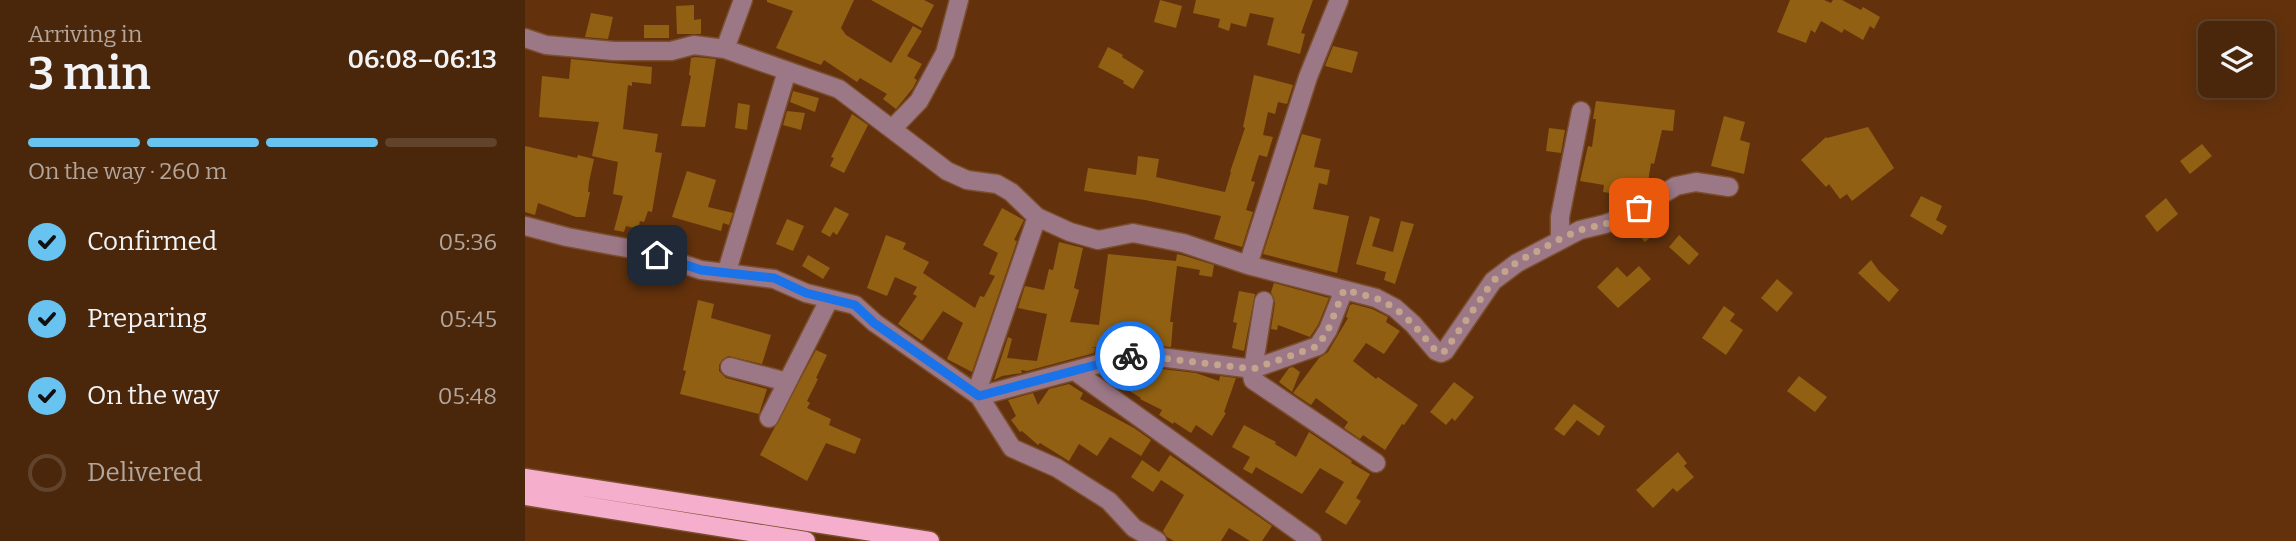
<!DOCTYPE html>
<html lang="en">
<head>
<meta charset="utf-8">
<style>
	body { margin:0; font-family:Bitter,serif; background:#512e13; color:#f1f3f6; height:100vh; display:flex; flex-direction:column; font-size:26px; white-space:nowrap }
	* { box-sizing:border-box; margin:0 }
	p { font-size:23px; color:#b2a59c }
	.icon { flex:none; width:38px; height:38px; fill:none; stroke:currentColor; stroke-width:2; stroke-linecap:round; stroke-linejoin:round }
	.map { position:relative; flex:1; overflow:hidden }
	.sheet { display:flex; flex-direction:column; background:#4a260a; width:525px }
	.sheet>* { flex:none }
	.buttons { position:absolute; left:1673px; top:21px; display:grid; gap:14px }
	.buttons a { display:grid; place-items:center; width:77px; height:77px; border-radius:10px; background:#4a260a; box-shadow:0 4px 18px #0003,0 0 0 2px #61432b; font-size:35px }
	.pin { position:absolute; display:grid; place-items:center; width:60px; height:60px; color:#fff; margin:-30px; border-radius:14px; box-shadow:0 4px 10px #0006 }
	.courier { position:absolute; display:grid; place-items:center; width:70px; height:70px; margin:-35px; border:5px solid #1a73e8; border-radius:50%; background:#fff; color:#222; box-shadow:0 2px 9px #0007 }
	.overview em { font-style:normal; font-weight:600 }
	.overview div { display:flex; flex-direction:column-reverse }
	.overview { display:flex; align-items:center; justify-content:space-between; height:119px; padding:0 28px }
	h1 { font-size:46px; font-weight:600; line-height:52px }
	.bar { display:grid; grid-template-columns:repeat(4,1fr); gap:10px 7px; align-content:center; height:84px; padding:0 28px }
	.bar i { height:9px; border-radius:5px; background:#61432b }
	.bar .current { background:#69c3f1 }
	.bar p { grid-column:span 4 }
	ol { padding:0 28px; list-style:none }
	li { display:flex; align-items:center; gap:21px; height:77px }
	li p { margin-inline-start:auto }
	li .icon { padding:7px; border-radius:50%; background:#69c3f1; color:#111; stroke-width:4 }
	li:last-child { color:#b2a59c }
	li i { width:38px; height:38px; border:4px solid #61432b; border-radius:50% }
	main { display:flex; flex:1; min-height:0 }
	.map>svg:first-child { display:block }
</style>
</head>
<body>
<main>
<section class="sheet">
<div class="overview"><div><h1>3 min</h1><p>Arriving in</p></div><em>06:08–06:13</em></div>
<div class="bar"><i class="current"></i><i class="current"></i><i class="current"></i><i></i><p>On the way · 260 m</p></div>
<ol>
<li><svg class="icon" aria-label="check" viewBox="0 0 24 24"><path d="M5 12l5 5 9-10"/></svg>Confirmed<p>05:36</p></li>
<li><svg class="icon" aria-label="check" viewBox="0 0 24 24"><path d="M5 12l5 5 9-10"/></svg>Preparing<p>05:45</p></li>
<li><svg class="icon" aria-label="check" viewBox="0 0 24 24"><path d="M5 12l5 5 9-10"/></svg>On the way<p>05:48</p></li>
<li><i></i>Delivered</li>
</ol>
</section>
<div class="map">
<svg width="1771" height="541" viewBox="0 0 1771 541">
	<rect width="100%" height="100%" fill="#63320d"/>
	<path fill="#916012" d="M242,0H329L316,28L321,35L366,63L388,26L397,31L382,56L397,64L389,78L392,80L388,88L371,109L358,99L362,94L335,78L332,82L299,60L296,65L251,48L268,11L242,2Z
		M346,0H399L409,5L397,28Z
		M635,0L657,6L651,28L629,22Z
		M671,0H788L776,33L780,34L775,54L742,45L749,18L725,13L721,27L706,23L704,31L693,27L695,19L668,13Z
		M1265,0H1299L1306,3L1308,0H1317L1336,10L1338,7L1355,17L1349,29L1345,26L1338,40L1319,29L1317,33L1296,21L1290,33L1286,30L1281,43L1252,32Z
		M169,5V20L176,19V34H152L151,6Z
		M66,13L88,17L83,39L60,37Z
		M119,25H144V38H119Z
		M808,46L833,52L827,73L800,66Z
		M583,47L598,55L597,57L619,71L608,89L598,83L599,81L573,67Z
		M170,57L191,59L180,127L156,126L166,76L164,75L166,58Z
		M46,59L127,67L126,84L107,82V86L103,85L98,129L133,134L130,152L137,153L127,212L123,211L119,222L115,221L113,229L101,226L99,232L89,230L98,196L88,194L93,162L67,156L74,122L14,117L17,76L44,79Z
		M729,75L768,85L762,104L753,102L750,114L743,112L738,135L748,137L742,157L734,155L726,181L730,182L721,210L728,212L717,247L689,239L696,216L620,200L559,191L563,168L611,175L613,156L634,159L631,177L700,192L706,172H705L720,128L718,127Z
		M268,91L294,98L290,112L265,102Z
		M1071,101L1150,110L1148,131L1137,130L1129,164L1126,163L1122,188L1111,187L1109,196L1078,192L1079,185L1055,181L1063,146L1067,147L1071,119H1068Z
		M213,103L225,105L222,130L210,128Z
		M262,111L280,113L276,130L258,125Z
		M327,114L343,125L319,173L305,166L309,158L306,157Z
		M1199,116L1220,122L1215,140L1225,143L1219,174L1186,166Z
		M1343,127L1369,168L1327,201L1322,194L1315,199L1304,184L1301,187L1276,160L1301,137L1302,138Z
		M1024,128L1040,130L1036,153L1021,151Z
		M777,134L796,139L789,167L805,170L802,185L794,183L788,209L824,216L812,273L738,254Z
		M1677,144L1687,156L1665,174L1655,161Z
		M0,146L52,158L53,155L69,159L64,182L63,192H65L60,217H51L13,203L10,215L0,212Z
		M162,171L191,180L183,207L208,213L204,225L198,223L196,231L147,217Z
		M1396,196L1417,206L1411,220L1422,226L1417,235L1385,216Z
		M1641,198L1653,214L1632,232L1620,216Z
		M310,207L324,214L312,235L308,232L305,237L296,232Z
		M477,208L499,220L489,240L492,241L447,372L422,359L438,323L418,311L397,341L373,324L392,296L388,294L392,287L370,277L362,296L342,288L361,235L381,243L378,249L404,262L398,273L450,308L455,296L459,297L470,276L464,274L473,253L458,245Z
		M1136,209L1143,216L1125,232L1128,235L1120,242L1106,227Z
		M845,216L855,219L847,246L868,252L876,221L889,224L870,284L859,280L861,272L831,264Z
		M262,219L279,226L268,251L251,244Z
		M1154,235L1174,254L1164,265L1144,247Z
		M534,242L558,248L549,288L554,290L545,322L574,325L583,254L651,261L652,254L660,256L689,265L687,277L674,275L675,270L652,266L645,322H648L646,347L612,343L591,348L566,347L570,348L569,353L502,371L496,370L497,373L477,376L469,380L483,337L487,339L482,358L512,361L522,314L493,308L500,286L519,290L524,269L528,270Z
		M283,255L305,268L298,279L277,266Z
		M1346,260L1354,271L1374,290L1364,302L1333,273Z
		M1114,266L1126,279L1093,308L1072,287L1092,267L1102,277Z
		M1252,279L1268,293L1252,312L1236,298Z
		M749,283L804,298L793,325L785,337L753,325L752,330L746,329L750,303L746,292Z
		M714,291L730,294L719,351L707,348L712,323L708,322Z
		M173,300L189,304L186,318L246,335L237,364L203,356L197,360L194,365V371L201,378L242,389L234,414L155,394L161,371L158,370Z
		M828,304L847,309L863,317L861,322L875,331L859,354L841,343L828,361L851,379L853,377L893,405L879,425L877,424L860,450L838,435L835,439L819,428L823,422L791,398L786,405L768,393L794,358L803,352L823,318L821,317L825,305Z
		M1199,306L1210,314L1205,321L1218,330L1201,355L1177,338Z
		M291,350L302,355L291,378L293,379L282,401L285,403L282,408L306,419L304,425L336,439L330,454L301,443L282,481L235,455Z
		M606,367L625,377L628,368L671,373L694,381L695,376L711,378L699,412L701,413L687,436L671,425L666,433L649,422L648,424L634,415L637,410L615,399L616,398L578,375Z
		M768,367L775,372L767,392L754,382L764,368Z
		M1274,376L1302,397L1290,412L1262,391Z
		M929,382L949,397L930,421L927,418L921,425L905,412Z
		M544,384L558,393L555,399L609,428L626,440L616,456L585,437L572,456L554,444L544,461L515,443L513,445L497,431L495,432L486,420L491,416L483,400L508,393L513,405L524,389Z
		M1049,404L1080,426L1074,436L1052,420L1039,436L1029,429Z
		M719,425L751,442L750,444L771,457L784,432L827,461L826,463L845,474L831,498L836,501L821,525L800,512L819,482L795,468L777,494L731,467L727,474L718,469L725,457L707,447Z
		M1153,452L1162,463L1159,466L1169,477L1152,492L1148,488L1128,508L1111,490Z
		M645,455L747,526L737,541H725L704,528L696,541H649L642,537L638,531L659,495L636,480L628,492L606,477L617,460L634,472Z"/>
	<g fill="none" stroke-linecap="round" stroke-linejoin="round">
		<defs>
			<path id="minor" d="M0,38L21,45L89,51H146L169,45L200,49L314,89L422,171L442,180L472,184L486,192L512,217L545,232L573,240L608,233L658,243L723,265L851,298L870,308L888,324L911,351L916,353L920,351L968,281L992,263L1055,230L1080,224L1100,217L1151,186L1171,182L1204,187
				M200,49L218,0
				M367,129L394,101L420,53L434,0
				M0,226L42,237L118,251L176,270L249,279L281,293L330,305L350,323L454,396L487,448L532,468L584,501L609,528L632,541
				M1035,238V217L1056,111
				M723,265L783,77L814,0
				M202,271L262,71
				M739,301L727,375L728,380L851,463
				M205,367L262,382
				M551,372L787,541
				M451,394L512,217
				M454,396L611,354L728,369L793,346L803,330L819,290
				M244,418L304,300"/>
			<path id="major" d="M0,478L405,541
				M0,496L281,541"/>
		</defs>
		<use href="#minor" stroke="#7b4e2d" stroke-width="21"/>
		<use href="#major" stroke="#7b4e2d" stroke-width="21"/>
		<use href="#minor" stroke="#9c7887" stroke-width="18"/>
		<use href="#major" stroke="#f5aecc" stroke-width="18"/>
	</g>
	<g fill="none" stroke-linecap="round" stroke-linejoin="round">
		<path stroke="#c5a48e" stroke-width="7" stroke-dasharray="0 12.6" d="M605,356L611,355L728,369L793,346L803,330L819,290L851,298L870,308L888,324L911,351L916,353L920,351L968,281L992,262L1035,239L1055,230L1080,224L1100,217L1114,208"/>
		<path stroke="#1a73e8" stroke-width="9" d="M132,255L176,270L249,278L281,293L330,305L349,323L454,396L605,356"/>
	</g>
</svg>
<div class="buttons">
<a><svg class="icon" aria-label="layers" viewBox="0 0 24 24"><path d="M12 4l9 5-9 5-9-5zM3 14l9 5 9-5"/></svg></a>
</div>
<div class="pin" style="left:1114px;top:208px;background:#ea580c"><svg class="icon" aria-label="bag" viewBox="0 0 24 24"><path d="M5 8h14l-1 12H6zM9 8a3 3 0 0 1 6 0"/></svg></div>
<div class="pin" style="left:132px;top:255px;background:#1f2937"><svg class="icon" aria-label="home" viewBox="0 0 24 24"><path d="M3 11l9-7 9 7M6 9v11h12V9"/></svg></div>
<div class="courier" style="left:605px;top:356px"><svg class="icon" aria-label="bike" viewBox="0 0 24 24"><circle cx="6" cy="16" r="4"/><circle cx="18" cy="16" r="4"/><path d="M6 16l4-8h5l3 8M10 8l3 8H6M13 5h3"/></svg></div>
</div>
</main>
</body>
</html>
